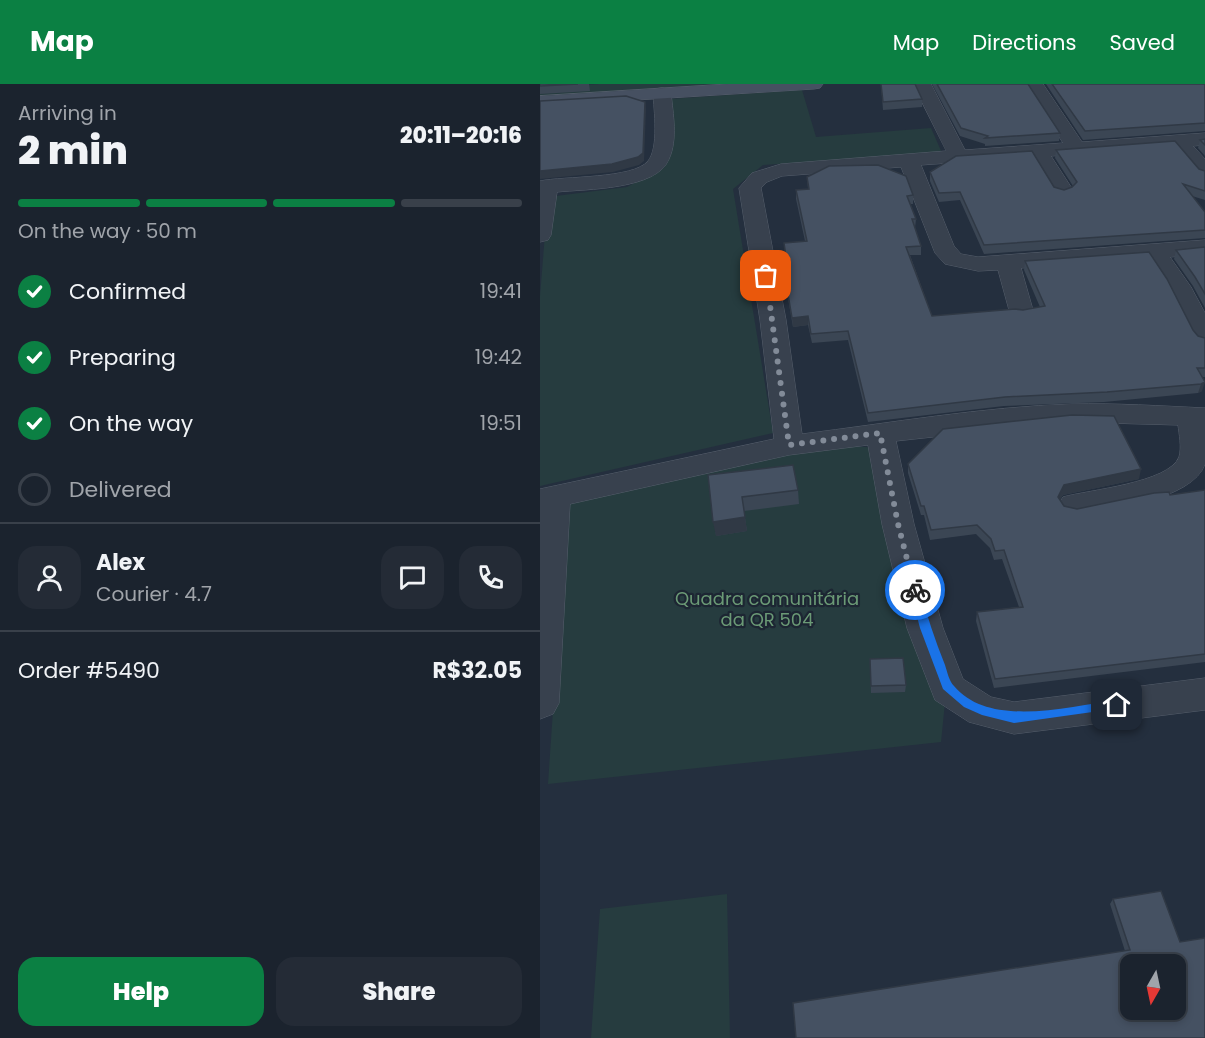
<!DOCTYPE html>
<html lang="en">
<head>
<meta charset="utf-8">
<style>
	body { margin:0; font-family:Poppins,sans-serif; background:#242b36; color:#f1f3f6; height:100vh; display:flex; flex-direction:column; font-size:22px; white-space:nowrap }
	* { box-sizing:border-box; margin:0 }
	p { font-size:20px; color:#a0a4aa }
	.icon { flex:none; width:33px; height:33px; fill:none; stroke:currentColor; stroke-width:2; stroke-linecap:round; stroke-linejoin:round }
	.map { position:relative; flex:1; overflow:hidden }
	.panel { display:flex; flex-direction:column; background:#1b232e; width:540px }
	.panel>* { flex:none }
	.needle { width:39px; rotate:189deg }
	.controls { position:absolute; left:580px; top:870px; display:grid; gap:12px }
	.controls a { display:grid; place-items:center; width:66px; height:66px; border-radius:12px; background:#1b232e; box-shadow:0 3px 9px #0003,0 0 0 2px #39404a; font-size:30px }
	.pin { position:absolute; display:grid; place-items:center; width:51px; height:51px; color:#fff; margin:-26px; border-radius:12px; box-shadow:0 3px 9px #0006 }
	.courier { position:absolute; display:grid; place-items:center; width:60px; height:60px; margin:-30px; border:4px solid #1a73e8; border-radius:50%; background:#fff; color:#222; box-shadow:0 2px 8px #0007 }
	.summary em { font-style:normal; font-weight:800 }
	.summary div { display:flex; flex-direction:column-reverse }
	.summary { display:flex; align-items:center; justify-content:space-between; height:102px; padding:0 18px }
	h1 { font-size:39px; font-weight:800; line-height:45px }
	.bar { display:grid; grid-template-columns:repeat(4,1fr); gap:9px 6px; align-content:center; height:72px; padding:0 18px }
	.bar i { height:8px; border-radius:4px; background:#39404a }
	.bar .active { background:#0b8043 }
	.bar p { grid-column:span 4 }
	.line { display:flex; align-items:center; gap:15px; padding:0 18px; border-top:2px solid #39404a }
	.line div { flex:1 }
	.round { display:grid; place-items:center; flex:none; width:63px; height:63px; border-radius:18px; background:#242b36 }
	ol { padding:0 18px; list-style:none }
	li { display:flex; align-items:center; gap:18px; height:66px }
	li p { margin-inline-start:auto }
	li .icon { padding:6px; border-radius:50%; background:#0b8043; color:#fff; stroke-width:4 }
	li:last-child { color:#a0a4aa }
	li i { width:33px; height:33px; border:3px solid #39404a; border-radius:50% }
	.button { display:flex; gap:12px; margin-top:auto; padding:12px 18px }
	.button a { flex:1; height:69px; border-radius:18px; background:#0b8043; color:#fff; font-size:24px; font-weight:800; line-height:69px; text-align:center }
	.button a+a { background:#242b36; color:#f1f3f6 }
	header { display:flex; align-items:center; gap:36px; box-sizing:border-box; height:84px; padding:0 30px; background:#0b8043; color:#fff }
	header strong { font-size:28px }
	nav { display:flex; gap:33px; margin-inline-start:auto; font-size:21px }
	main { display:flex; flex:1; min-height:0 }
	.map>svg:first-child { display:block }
</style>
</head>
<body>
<header>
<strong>Map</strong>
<nav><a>Map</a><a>Directions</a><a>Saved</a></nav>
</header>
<main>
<section class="panel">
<div class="summary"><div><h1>2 min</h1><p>Arriving in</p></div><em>20:11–20:16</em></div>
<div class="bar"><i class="active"></i><i class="active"></i><i class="active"></i><i></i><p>On the way · 50 m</p></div>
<ol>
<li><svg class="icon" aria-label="check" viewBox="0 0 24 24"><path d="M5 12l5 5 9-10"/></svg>Confirmed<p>19:41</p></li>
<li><svg class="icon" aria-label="check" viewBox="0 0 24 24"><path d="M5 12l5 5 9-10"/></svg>Preparing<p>19:42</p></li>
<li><svg class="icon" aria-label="check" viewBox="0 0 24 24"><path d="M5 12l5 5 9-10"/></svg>On the way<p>19:51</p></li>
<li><i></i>Delivered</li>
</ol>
<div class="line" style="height:108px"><a class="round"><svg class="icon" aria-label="person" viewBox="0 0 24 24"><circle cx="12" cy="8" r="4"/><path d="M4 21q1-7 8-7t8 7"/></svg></a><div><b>Alex</b><p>Courier · 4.7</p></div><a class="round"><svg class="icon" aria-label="chat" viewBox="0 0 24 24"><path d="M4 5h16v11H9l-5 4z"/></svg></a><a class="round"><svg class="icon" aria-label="phone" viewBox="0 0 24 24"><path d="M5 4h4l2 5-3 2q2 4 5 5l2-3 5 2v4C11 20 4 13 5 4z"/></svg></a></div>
<div class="line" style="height:78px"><div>Order #5490</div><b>R$32.05</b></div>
<div class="button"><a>Help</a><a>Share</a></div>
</section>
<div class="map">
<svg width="665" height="954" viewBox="0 0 665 954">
	<rect width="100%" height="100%" fill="#242f3e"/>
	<path fill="#263c3f" d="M59,0H205L0,14V4Z
		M262,6L276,53L391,44L402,69L223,81L193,105L233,349L0,402V212L8,113L87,103L120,85L130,15Z
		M269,360L344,364L406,608L401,658L8,700L27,419Z
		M187,810L190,954H51L60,825Z"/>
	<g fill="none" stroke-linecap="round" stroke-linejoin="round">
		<defs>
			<path id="street" d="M373,0H391L425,66L523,59L485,0H503L542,58L665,49V61L653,62L665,75V94L658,92L634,63L511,72L533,106L529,110L522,112L515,110L492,73L381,81L414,162L421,170L438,173L665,156V170L630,173L651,203L665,229V262L656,259L652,254L627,203L608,175L481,184L493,226L490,231L481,233L472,231L469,226L458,186L438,187L405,180L395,169L361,83L242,92L227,98L221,104L246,236L262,350C351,339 442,323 532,320C576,319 621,322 665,324C665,338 665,367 665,380C653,416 566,427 534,432L523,429L518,421L523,413C548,406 629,399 639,373C642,363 639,350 638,341L530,338L356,357L374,440L403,544L423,595L451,613L474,618L665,594V626L474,650L429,638L395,616L367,544L342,440L328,361L249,371L30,420L19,619L13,630L0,635V405L234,355L220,236L199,104L212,89L241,80L406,67Z
				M122,4L128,5L131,9C133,30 138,55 129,75C117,106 46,105 17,108L11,151L8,156L0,158V97C23,92 94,95 108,77C119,64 114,26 113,9L116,5Z"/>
			<path id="secondary" d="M188,0H283L280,4L274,5L0,22V12Z"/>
		</defs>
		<use href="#street" stroke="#565f6c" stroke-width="1"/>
		<use href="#secondary" stroke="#565f6c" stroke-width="1"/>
		<use href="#street" fill="#38414e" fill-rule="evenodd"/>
		<use href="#secondary" fill="#465061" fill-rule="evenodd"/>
	</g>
	<path fill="#3b4654" d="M0,0H49L50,7L0,10Z
		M341,0H375L382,15V23L343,26Z
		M392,0H488L520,49L519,57L445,62V60L420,52Z
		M506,0H665V47L543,56Z
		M665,55V72L658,64L660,56Z
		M516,66L659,85L665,87V116L652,112L665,128V154L444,170L420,116L399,118L390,97V88L514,103L524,106L533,102L515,74Z
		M267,93L373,111V120H370L376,135L375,144L381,162V171H370L392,232L483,226L500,223L484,186L485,177L653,246L658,252L665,254V293H662V307L658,309L564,318L464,322L328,338L308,256L272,259L268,241L253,243L245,196L244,187H247L244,159L265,157L256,115V106L268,105Z
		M665,163V224L653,202L634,175L636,166Z
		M368,380L599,395L523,411L520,415L524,422L537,425L630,411L665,406V578L454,604L436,537L437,528L479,523L462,475L454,476L450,464L436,450L390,456L384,431H381L368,389Z
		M168,391L258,406L259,420L204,427L207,447L176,452Z
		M330,575L366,601L365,608L331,609Z
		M573,815L640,858L585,867L570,820Z"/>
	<path fill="#303945" d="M105,18L106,25L104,77L99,81L73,88L0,95V87Z
		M268,232V241L253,243L252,234Z
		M665,298L662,307L658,309L661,300Z
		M601,385L599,395L523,411L516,422L518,413L524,401Z
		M202,413L207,447L176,452L173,438Z"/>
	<path fill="#455162" stroke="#303945" stroke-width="1.5" fill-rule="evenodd" d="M0,0H38L0,2Z
		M341,0H375L382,15L343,18Z
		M397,0H488L520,49L445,54L448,52L421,44Z
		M512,0H665V39L545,47Z
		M86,12L105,18L103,69L98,73L72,80L0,87V17Z
		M665,55V61L660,56Z
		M635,57L659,85L665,87V107L643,100L665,128V146L444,161L420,108L399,109L390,88L416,72L492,67L514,103L524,106L532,103L537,98L516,66Z
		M338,81L366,92L373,111L367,112L376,135H372L381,162L366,163L392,232L475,225L483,226L505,222L485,177L609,168L627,195L653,246L658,252L665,254V284H657L665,298L661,300L567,308L465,313L328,329L308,247L271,250L268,232L252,234L244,187H248L244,159L267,157L256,106L269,105L267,93L289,82Z
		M665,163V210L655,193L636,166Z
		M532,331L574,332L601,385L524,401L518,413L524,422L537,425L614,409L629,408L630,411L665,406V570L455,595L437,528L483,523L464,466L455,467L451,455L437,441L391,446L384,422H381L368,380L403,345Z
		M253,381L258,406L202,413L205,433L173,438L168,391Z
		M363,574L366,601L331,602L330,575Z
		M621,807L640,858L665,854V954H256L253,919L590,866L573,815ZM591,880H636V926H591Z"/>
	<path fill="#1a73e8" d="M375,503L380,506C387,532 395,556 405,581C407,587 409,597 414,602C450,645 530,622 577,616L583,621L581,624L474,639L442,631L424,623L403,605L380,544L370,506Z"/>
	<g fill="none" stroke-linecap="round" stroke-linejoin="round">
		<path stroke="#828b98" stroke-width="6" stroke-dasharray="0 10.8" d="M226,192L249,361L340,349L358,440L375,506"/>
	</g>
	<g text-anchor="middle" stroke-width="4.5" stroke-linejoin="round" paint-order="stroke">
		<g font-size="18" fill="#6b9a76" stroke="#1d2633">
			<text x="227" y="521">Quadra comunitária<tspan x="227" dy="21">da QR 504</tspan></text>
		</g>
	</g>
</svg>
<div class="controls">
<a><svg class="needle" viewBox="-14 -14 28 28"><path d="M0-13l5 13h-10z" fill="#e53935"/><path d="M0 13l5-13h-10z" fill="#a0a4aa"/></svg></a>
</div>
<div class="pin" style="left:226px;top:192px;background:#ea580c"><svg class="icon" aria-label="bag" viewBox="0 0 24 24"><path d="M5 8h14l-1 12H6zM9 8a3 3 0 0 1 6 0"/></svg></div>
<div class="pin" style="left:577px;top:621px;background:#1f2937"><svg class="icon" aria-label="home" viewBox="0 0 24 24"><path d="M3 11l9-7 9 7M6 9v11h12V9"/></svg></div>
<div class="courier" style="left:375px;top:506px"><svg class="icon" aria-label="bike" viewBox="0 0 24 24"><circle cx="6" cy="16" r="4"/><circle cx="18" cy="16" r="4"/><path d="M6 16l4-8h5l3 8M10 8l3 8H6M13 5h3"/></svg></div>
</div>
</main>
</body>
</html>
